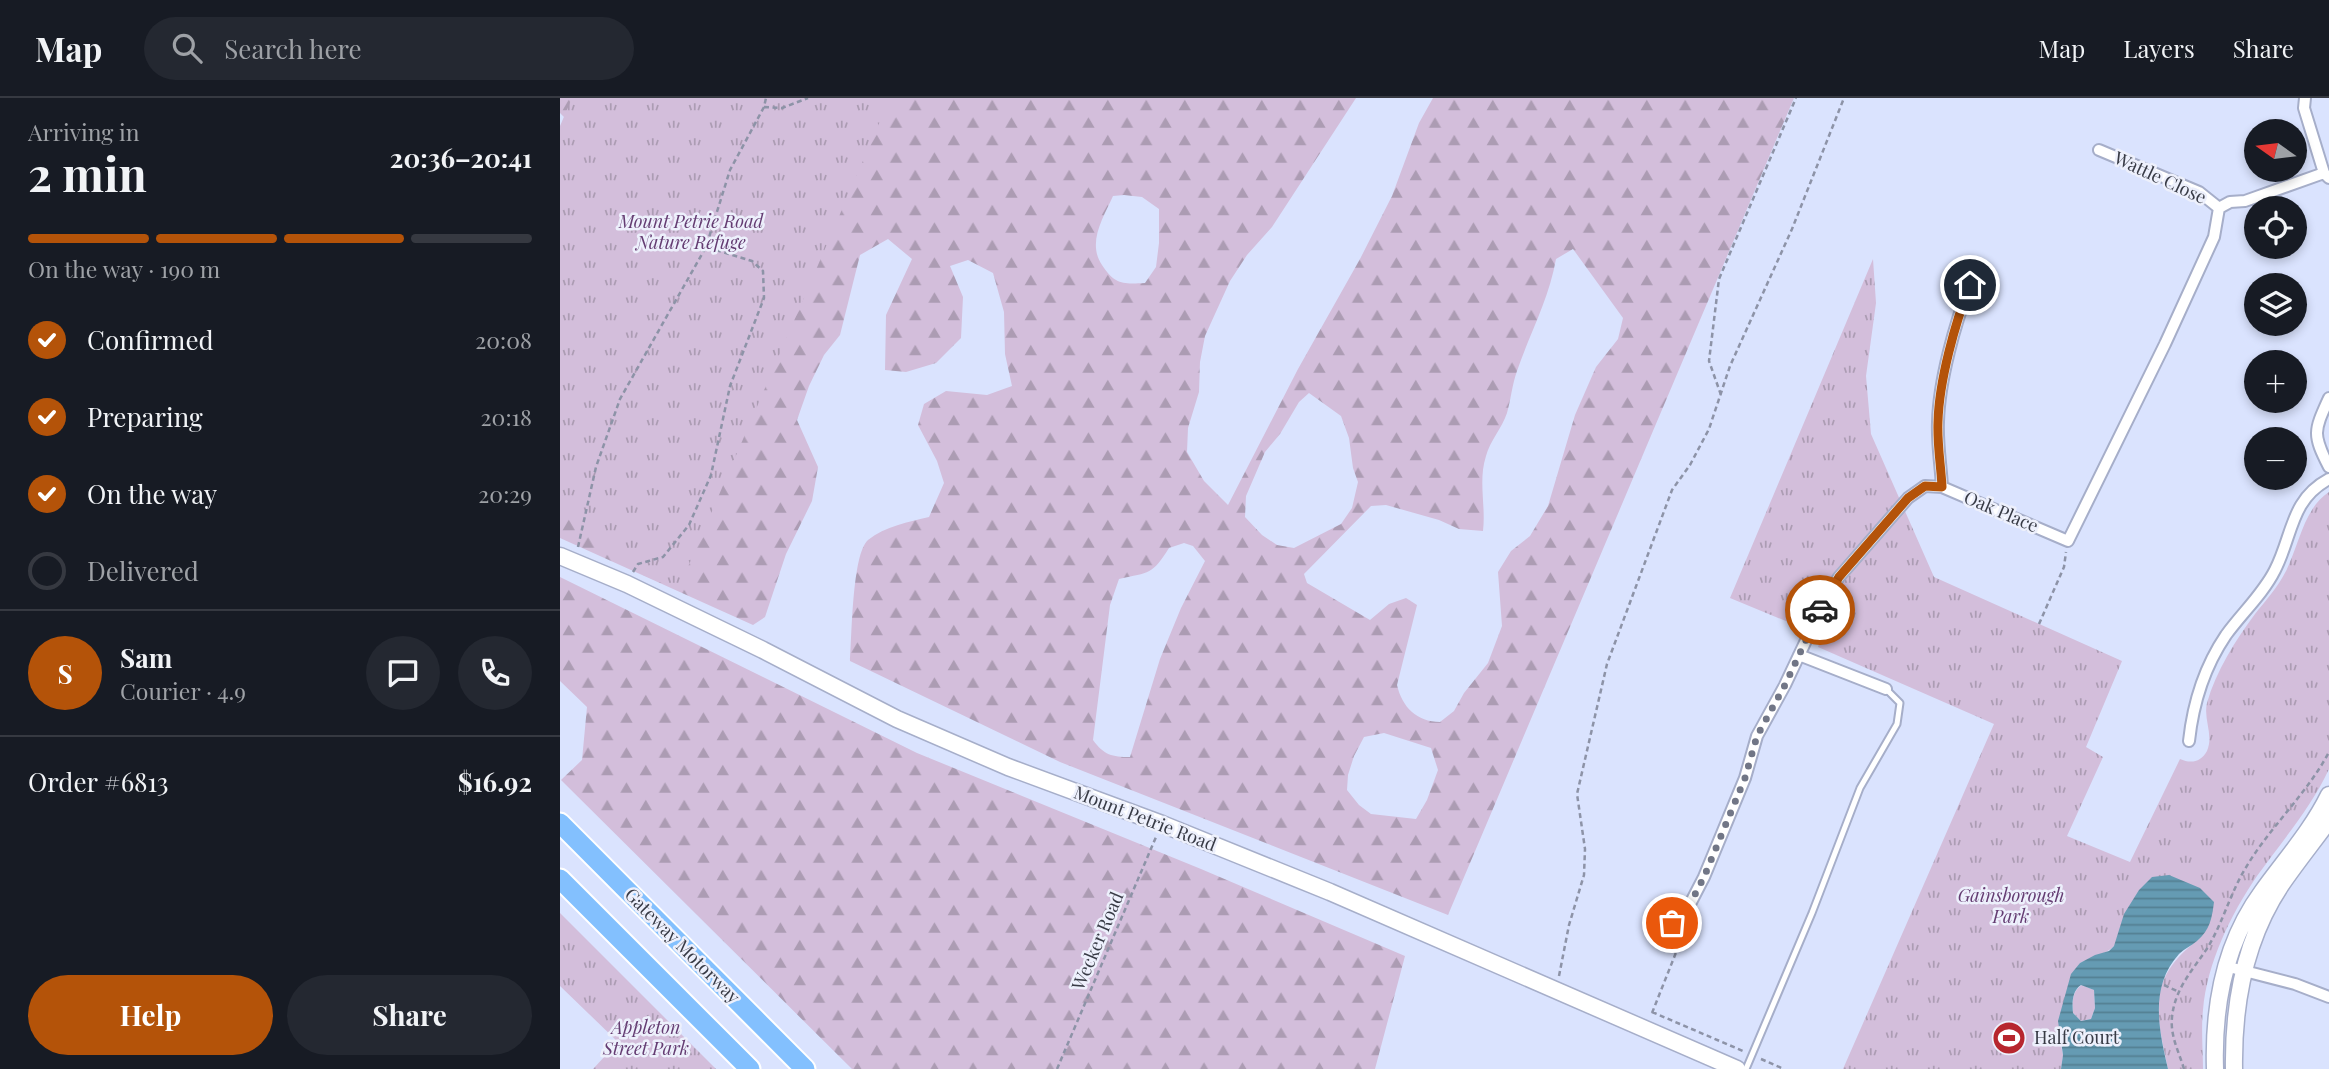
<!DOCTYPE html>
<html lang="en">
<head>
<meta charset="utf-8">
<style>
	body { margin:0; font-family:"Playfair Display",serif; background:#242831; color:#f1f3f6; height:100vh; display:flex; flex-direction:column; font-size:26px; white-space:nowrap }
	* { box-sizing:border-box; margin:0 }
	p { font-size:23px; color:#9ea1a6 }
	.icon { flex:none; width:38px; height:38px; fill:none; stroke:currentColor; stroke-width:2; stroke-linecap:round; stroke-linejoin:round }
	.map { position:relative; flex:1; overflow:hidden }
	.drawer { display:flex; flex-direction:column; background:#171b24; width:560px }
	.drawer>* { flex:none }
	.needle { width:46px; rotate:284deg }
	.buttons { position:absolute; left:1684px; top:21px; display:grid; gap:14px }
	.buttons a { display:grid; place-items:center; width:63px; height:63px; border-radius:50%; background:#171b24; box-shadow:0 4px 10px #0003; font-size:35px }
	.pin { position:absolute; display:grid; place-items:center; width:60px; height:60px; color:#fff; margin:-30px; border:4px solid #fff; border-radius:50%; box-shadow:0 2px 7px #0007 }
	.courier { position:absolute; display:grid; place-items:center; width:70px; height:70px; margin:-35px; border:5px solid #b45309; border-radius:50%; background:#fff; color:#222; box-shadow:0 2px 9px #0007 }
	.headline em { font-style:normal; font-weight:700 }
	.headline div { display:flex; flex-direction:column-reverse }
	.headline { display:flex; align-items:center; justify-content:space-between; height:119px; padding:0 28px }
	h1 { font-size:46px; font-weight:700; line-height:52px }
	.bar { display:grid; grid-template-columns:repeat(4,1fr); gap:10px 7px; align-content:center; height:84px; padding:0 28px }
	.bar i { height:9px; border-radius:5px; background:#363941 }
	.bar .on { background:#b45309 }
	.bar p { grid-column:span 4 }
	.line { display:flex; align-items:center; gap:18px; padding:0 28px; border-top:2px solid #363941 }
	.line div { flex:1 }
	.round { display:grid; place-items:center; flex:none; width:74px; height:74px; border-radius:37px; background:#242831 }
	ol { padding:0 28px; list-style:none }
	li { display:flex; align-items:center; gap:21px; height:77px }
	li p { margin-inline-start:auto }
	li .icon { padding:7px; border-radius:50%; background:#b45309; color:#fff; stroke-width:4 }
	li:last-child { color:#9ea1a6 }
	li i { width:38px; height:38px; border:4px solid #363941; border-radius:50% }
	.cta { display:flex; gap:14px; margin-top:auto; padding:14px 28px }
	.cta a { flex:1; height:80px; border-radius:42px; background:#b45309; color:#fff; font-size:28px; font-weight:700; line-height:80px; text-align:center }
	.cta a+a { background:#242831; color:#f1f3f6 }
	header { display:flex; align-items:center; gap:42px; box-sizing:border-box; height:98px; padding:0 35px; background:#171b24; border-bottom:2px solid #363941 }
	header strong { font-size:33px }
	nav { display:flex; gap:38px; margin-inline-start:auto; font-size:24px }
	.search { width:490px; height:63px; background:#242831; display:flex; align-items:center; gap:18px; box-sizing:border-box; padding:0 24px; border-radius:38px; color:#9ea1a6; font-size:26px }
	main { display:flex; flex:1; min-height:0 }
	.map>svg:first-child { display:block }
</style>
</head>
<body>
<header>
<strong>Map</strong>
<div class="search"><svg class="icon" aria-label="search" viewBox="0 0 24 24"><circle cx="10" cy="10" r="6"/><path d="M15 15l6 6"/></svg>Search here</div>
<nav><a>Map</a><a>Layers</a><a>Share</a></nav>
</header>
<main>
<section class="drawer">
<div class="headline"><div><h1>2 min</h1><p>Arriving in</p></div><em>20:36–20:41</em></div>
<div class="bar"><i class="on"></i><i class="on"></i><i class="on"></i><i></i><p>On the way · 190 m</p></div>
<ol>
<li><svg class="icon" aria-label="check" viewBox="0 0 24 24"><path d="M5 12l5 5 9-10"/></svg>Confirmed<p>20:08</p></li>
<li><svg class="icon" aria-label="check" viewBox="0 0 24 24"><path d="M5 12l5 5 9-10"/></svg>Preparing<p>20:18</p></li>
<li><svg class="icon" aria-label="check" viewBox="0 0 24 24"><path d="M5 12l5 5 9-10"/></svg>On the way<p>20:29</p></li>
<li><i></i>Delivered</li>
</ol>
<div class="line" style="height:126px"><b class="round" style="background:#b45309;color:#fff">S</b><div><b>Sam</b><p>Courier · 4.9</p></div><a class="round"><svg class="icon" aria-label="chat" viewBox="0 0 24 24"><path d="M4 5h16v11H9l-5 4z"/></svg></a><a class="round"><svg class="icon" aria-label="phone" viewBox="0 0 24 24"><path d="M5 4h4l2 5-3 2q2 4 5 5l2-3 5 2v4C11 20 4 13 5 4z"/></svg></a></div>
<div class="line" style="height:91px"><div>Order #6813</div><b>$16.92</b></div>
<div class="cta"><a>Help</a><a>Share</a></div>
</section>
<div class="map">
<svg width="1769" height="971" viewBox="0 0 1769 971">
	<defs>
		<pattern id="forest-firs" width="22" height="20" patternUnits="userSpaceOnUse" patternTransform="scale(1.75)"><rect width="22" height="20" fill="#d3bedb"/><path d="M5 1l3.5 6h-7zM16 11l3.5 6h-7z" fill="#ac9cb3"/></pattern>
		<pattern id="park-tufts" width="24" height="20" patternUnits="userSpaceOnUse" patternTransform="scale(1.75)"><rect width="24" height="20" fill="#d3bedb"/><path d="M3 7l-1-3M5 7V3M7 7l1-3M15 17l-1-3M17 17v-4M19 17l1-3" fill="none" stroke="#ac9cb3"/></pattern>
		<pattern id="water-rules" width="6" height="5" patternUnits="userSpaceOnUse" patternTransform="scale(1.75)"><rect width="6" height="5" fill="#659bb3"/><path d="M0 2.5h6" fill="none" stroke="#548093"/></pattern>
	</defs>
	<rect width="100%" height="100%" fill="#dae3fe"/>
	<path fill="url(#forest-firs)" fill-rule="evenodd" d="M0,0H796L712,129L687,157L670,183L645,238L640,264L639,294L628,330L627,354L644,383L668,407L738,271L800,161L832,98L859,25L873,0H1234L888,817L500,664L290,563C292,539 292,456 308,442C325,428 349,424 369,419L384,385L377,363L358,327L364,306L386,293L427,297L452,288L445,256L444,214L433,175L408,162L390,168L403,199L401,240L376,265L346,274L325,272L326,217L352,161L328,141L300,157L280,237L264,257L249,288L237,322L258,369L252,403L226,456L205,519L193,527L0,440V80L9,24L0,15ZM564,97L582,99L599,111V145L596,169L585,185C563,186 555,187 542,167C527,145 543,120 553,98ZM1013,151L1063,220L1058,241L1036,269L1015,317L988,408L970,438L951,453L938,474L942,528L928,565L904,595L894,613L880,624C857,624 842,609 837,587L857,507L846,500L829,506L810,522L747,485L744,476L811,408L826,407L879,422L899,431L923,433C926,407 918,383 926,358C930,343 942,330 947,315C951,301 952,287 957,273C970,235 989,201 996,161ZM749,295L781,318L789,340L793,370L798,384L792,410L781,426L734,450L717,447L702,437L685,419L686,398L705,354L720,336L739,304ZM624,445L633,448L645,463L621,510L600,561L570,659C552,659 544,657 533,642L550,507L559,481C590,474 592,477 609,450ZM824,635L871,650L878,672L867,702L856,721L811,716L799,707L787,692L788,677L794,658L804,639Z
		M0,479L357,655L641,771L845,858L815,971H292L1,682L22,662L27,609L0,583Z"/>
	<path fill="url(#park-tufts)" d="M12,0H330L118,492L83,477L0,395V28Z
		M1313,161L1316,205L1306,278L1311,336L1374,479L1562,563L1526,649L1543,659L1507,738L1570,764L1620,661C1631,666 1641,664 1647,653C1654,637 1643,621 1647,605C1656,573 1675,543 1695,516C1706,502 1718,489 1726,473C1739,447 1744,410 1769,394V671C1751,710 1722,743 1697,778C1671,816 1647,865 1643,912C1641,931 1643,952 1643,971H1608C1596,914 1586,881 1639,841L1554,848C1546,857 1530,859 1520,865L1500,943L1503,957L1501,971H1283L1434,626L1258,549L1262,538L1170,500Z
		M0,815L156,971H33L58,944L0,888Z
		M1522,887L1534,892L1535,910L1531,921L1521,923L1513,915C1512,904 1512,893 1522,887Z"/>
	<path fill="url(#water-rules)" fill-rule="evenodd" d="M1609,777L1640,790L1654,804C1652,820 1650,832 1637,843C1631,848 1624,851 1619,856C1589,889 1599,932 1608,971H1501L1503,957L1498,923L1511,876L1520,865L1535,857L1549,853L1554,848L1564,816L1579,792L1592,779ZM1521,887L1534,892L1535,910L1531,921L1521,923L1513,915C1512,905 1512,893 1521,887Z"/>
	<g fill="none" stroke-linecap="round" stroke-linejoin="round">
		<defs>
			<path id="lane" d="M1186,971L1252,815L1300,690L1337,626L1340,605L1326,591"/>
			<path id="street" d="M1745,0L1744,10L1764,75L1769,80
				M1539,52L1639,94L1659,110
				M1769,300C1754,333 1752,336 1769,369
				M1382,389C1381,368 1377,346 1378,324C1379,283 1395,225 1410,187
				M1239,557L1326,591
				M1629,643C1633,606 1645,568 1666,537C1682,515 1703,496 1715,472C1733,437 1730,402 1769,381
				M1112,825L1129,808L1144,779L1185,680L1197,638L1225,587L1267,498L1279,479L1348,400L1365,388L1382,389L1508,443L1605,246L1654,139L1659,110L1670,104L1685,103L1764,75
				M1665,868L1735,886L1769,899"/>
			<path id="secondary" d="M0,458L67,486L203,552L337,621L448,669L602,726L770,794L1177,971
				M1655,971C1653,907 1664,846 1702,794C1725,762 1752,732 1769,697
				M1674,971C1673,907 1685,841 1721,787C1736,765 1753,744 1769,722"/>
			<path id="highway" d="M0,725L245,971
				M0,781L190,971"/>
		</defs>
		<use href="#lane" stroke="#a6aec9" stroke-width="9"/>
		<use href="#street" stroke="#a6aec9" stroke-width="14"/>
		<use href="#secondary" stroke="#a6aec9" stroke-width="19"/>
		<use href="#highway" stroke="#fff" stroke-width="23"/>
		<path stroke="#8d93a7" stroke-width="2.5" stroke-dasharray="5 3.5" stroke-linecap="butt" d="M204,9L222,10L248,0
			M1161,297L1149,263L1159,181L1236,0
			M18,449L36,369L60,301L146,149L170,72L204,9L206,0
			M73,474L78,466L103,459L129,427L151,377L170,288L204,200L203,173L192,163L146,149
			M1479,526L1504,469L1506,454
			M999,878L1009,827L1024,777L1025,751L1017,696L1047,566L1112,392L1130,367L1149,331L1170,268L1232,131L1284,0
			M1604,887L1619,894
			M1092,914L1183,953
			M1092,915L1117,852L1114,835
			M1201,961L1224,971
			M497,971L596,739
			M1624,971C1619,954 1610,938 1612,919C1615,890 1633,872 1648,849C1663,824 1670,796 1685,771C1708,731 1747,696 1769,654"/>
		<use href="#lane" stroke="#fff" stroke-width="5"/>
		<use href="#street" stroke="#fff" stroke-width="10"/>
		<use href="#secondary" stroke="#fff" stroke-width="16"/>
		<use href="#highway" stroke="#83c0fe" stroke-width="19"/>
	</g>
	<g fill="none" stroke-linecap="round" stroke-linejoin="round">
		<path stroke="#717686" stroke-width="7" stroke-dasharray="0 12.6" d="M1112,825L1129,808L1144,779L1185,680L1197,638L1225,587L1260,512"/>
		<path stroke="#b45309" stroke-width="9" d="M1260,512L1279,479L1348,400L1365,388L1382,389C1381,368 1377,346 1378,324C1379,283 1395,225 1410,187"/>
	</g>
	<defs>
		<symbol id="stadium-disc" viewBox="-11 -11 22 22"><circle r="9.5" fill="#b7262e" stroke="#edf0fc"/><path d="M0-5a6.5 5 0 1 0 0 10a6.5 5 0 1 0 0-10ZM-3.5-1.8h7v3.6h-7Z" fill="#fff"/></symbol>
	</defs>
	<g fill-rule="evenodd">
		<use href="#stadium-disc" x="1430" y="921" width="38" height="38"/>
	</g>
	<g text-anchor="middle" stroke-width="5" stroke-linejoin="round" paint-order="stroke">
		<g font-size="18" fill="#383b46" stroke="#edf0fc">
			<text transform="translate(1600 80) rotate(25)" y="6">Wattle Close</text>
			<text transform="translate(1441 414) rotate(23)" y="6">Oak Place</text>
			<text transform="translate(585 721) rotate(21)" y="6">Mount Petrie Road</text>
			<text transform="translate(538 843) rotate(-67)" y="6">Wecker Road</text>
			<text transform="translate(122 848) rotate(45)" y="6">Gateway Motorway</text>
		</g>
		<g font-size="18" font-style="italic" fill="#643c72" stroke="#edf0fc">
			<text x="131" y="130">Mount Petrie Road<tspan x="131" dy="21">Nature Refuge</tspan></text>
			<text x="1451" y="804">Gainsborough<tspan x="1451" dy="21">Park</tspan></text>
			<text x="86" y="936">Appleton<tspan x="86" dy="21">Street Park</tspan></text>
		</g>
		<g font-size="18" fill="#383b46" stroke="#edf0fc" text-anchor="start">
			<text x="1474" y="946">Half Court</text>
		</g>
	</g>
</svg>
<div class="buttons">
<a><svg class="needle" viewBox="-14 -14 28 28"><path d="M0-13l5 13h-10z" fill="#e53935"/><path d="M0 13l5-13h-10z" fill="#9ea1a6"/></svg></a>
<a><svg class="icon" aria-label="locate" viewBox="0 0 24 24"><circle cx="12" cy="12" r="6"/><path d="M12 2v4M12 18v4M2 12h4M18 12h4"/></svg></a>
<a><svg class="icon" aria-label="layers" viewBox="0 0 24 24"><path d="M12 4l9 5-9 5-9-5zM3 14l9 5 9-5"/></svg></a>
<a>+</a>
<a>−</a>
</div>
<div class="pin" style="left:1112px;top:825px;background:#ea580c"><svg class="icon" aria-label="bag" viewBox="0 0 24 24"><path d="M5 8h14l-1 12H6zM9 8a3 3 0 0 1 6 0"/></svg></div>
<div class="pin" style="left:1410px;top:187px;background:#1f2937"><svg class="icon" aria-label="home" viewBox="0 0 24 24"><path d="M3 11l9-7 9 7M6 9v11h12V9"/></svg></div>
<div class="courier" style="left:1260px;top:512px"><svg class="icon" aria-label="car" viewBox="0 0 24 24"><path d="M5 17H2v-5l4-1 3-4h7l3 4 3 1v5h-3M9 17h6M6 11h13"/><circle cx="7" cy="17" r="2"/><circle cx="17" cy="17" r="2"/></svg></div>
</div>
</main>
</body>
</html>
